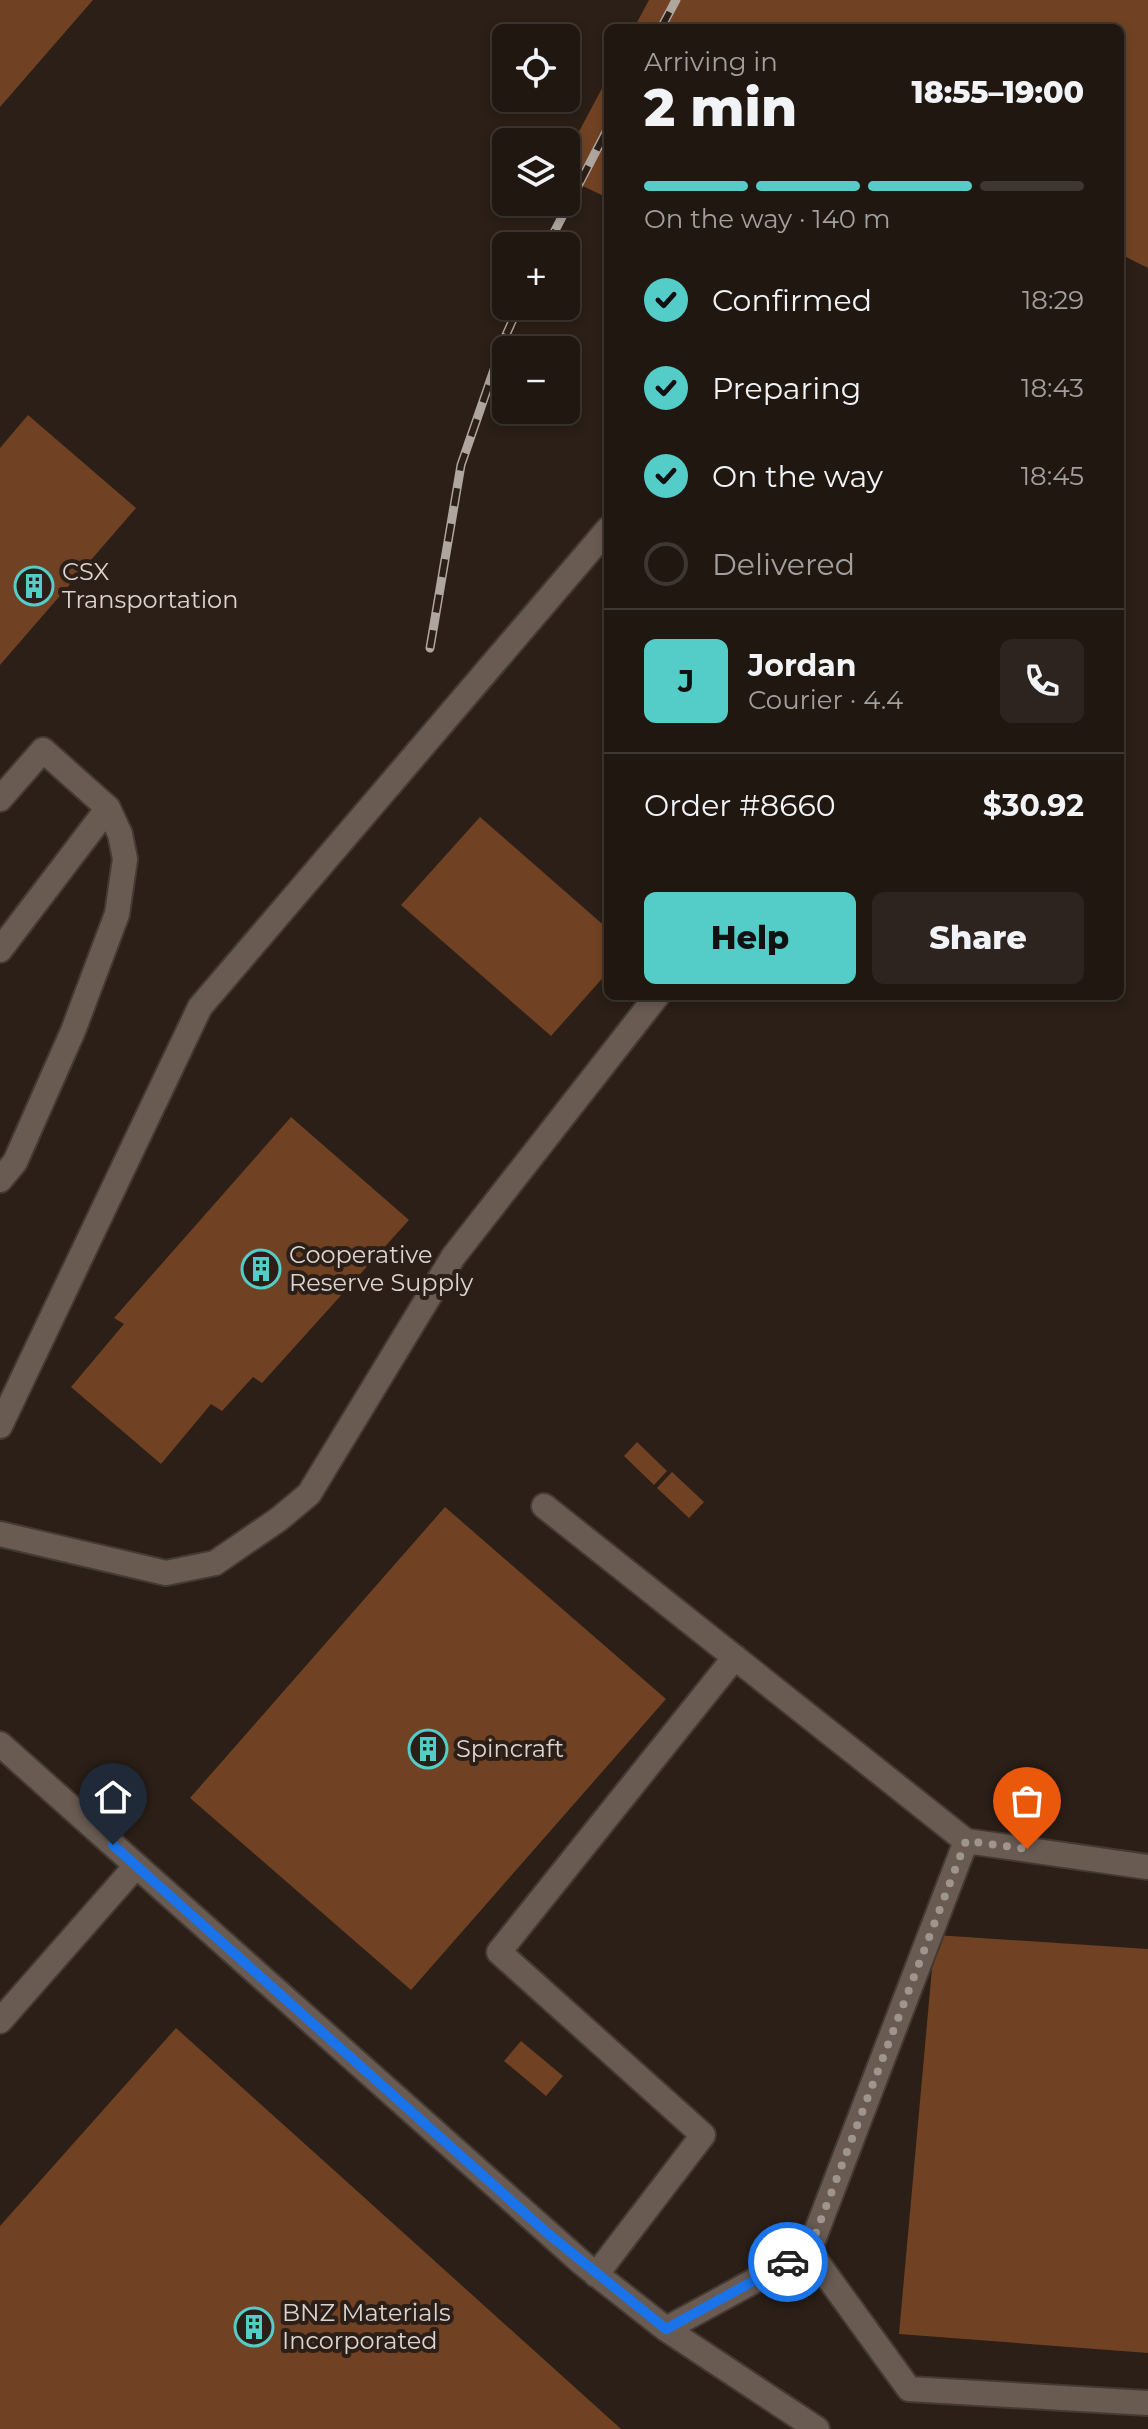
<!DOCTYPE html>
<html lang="en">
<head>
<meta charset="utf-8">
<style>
	body { margin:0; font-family:Montserrat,sans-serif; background:#2d241f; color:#f1f3f6; height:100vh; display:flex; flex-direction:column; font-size:30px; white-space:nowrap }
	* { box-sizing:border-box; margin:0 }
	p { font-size:26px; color:#a29f9f }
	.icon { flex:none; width:44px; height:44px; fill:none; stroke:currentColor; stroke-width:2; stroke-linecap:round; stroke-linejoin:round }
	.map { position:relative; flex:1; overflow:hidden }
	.details { position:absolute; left:604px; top:24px; width:520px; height:976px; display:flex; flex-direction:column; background:#201711; border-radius:12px; box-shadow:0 4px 12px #0003,0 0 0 2px #3d3631 }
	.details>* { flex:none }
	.controls { position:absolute; left:492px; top:24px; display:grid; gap:16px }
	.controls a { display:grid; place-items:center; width:88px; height:88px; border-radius:12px; background:#201711; box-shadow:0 4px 12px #0003,0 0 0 2px #3d3631; font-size:40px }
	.pin { position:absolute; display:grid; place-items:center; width:68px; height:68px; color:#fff; margin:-82px -34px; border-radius:50% 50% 50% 0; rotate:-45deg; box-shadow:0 0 8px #0007 }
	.pin .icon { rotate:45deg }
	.courier { position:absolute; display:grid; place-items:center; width:80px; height:80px; margin:-40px; border:6px solid #1a73e8; border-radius:50%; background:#fff; color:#222; box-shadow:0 2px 10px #0007 }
	.headline em { font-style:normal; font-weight:800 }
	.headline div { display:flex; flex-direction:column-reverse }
	.headline { display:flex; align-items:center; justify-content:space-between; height:136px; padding:0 40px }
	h1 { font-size:52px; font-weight:800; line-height:60px }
	.bar { display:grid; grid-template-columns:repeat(4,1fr); gap:12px 8px; align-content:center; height:96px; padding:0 40px }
	.bar i { height:10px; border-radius:6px; background:#3d3631 }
	.bar .active { background:#54cdc8 }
	.bar p { grid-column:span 4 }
	.line { display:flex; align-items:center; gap:20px; padding:0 40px; border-top:2px solid #3d3631 }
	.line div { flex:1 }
	.round { display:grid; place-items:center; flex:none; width:84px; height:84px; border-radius:12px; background:#2d241f }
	ol { padding:0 40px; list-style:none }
	li { display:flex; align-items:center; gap:24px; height:88px }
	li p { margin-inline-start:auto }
	li .icon { padding:8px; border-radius:50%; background:#54cdc8; color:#111; stroke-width:4 }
	li:last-child { color:#a29f9f }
	li i { width:44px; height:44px; border:4px solid #3d3631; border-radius:50% }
	.action { display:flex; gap:16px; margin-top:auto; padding:16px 40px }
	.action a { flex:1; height:92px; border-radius:12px; background:#54cdc8; color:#111; font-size:32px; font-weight:800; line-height:92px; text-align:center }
	.action a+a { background:#2d241f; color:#f1f3f6 }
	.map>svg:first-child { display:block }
</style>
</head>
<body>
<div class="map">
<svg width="1148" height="2429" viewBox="0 0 1148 2429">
	<rect width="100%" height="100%" fill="#2b1f17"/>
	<path fill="#704223" d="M0,0H93L0,107Z
		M649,0H1148V268L1120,254V28H634Z
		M608,77V198L566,178V156Z
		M28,415L136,508L0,665V448Z
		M480,817L608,929V972L551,1036L401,905Z
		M291,1117L409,1220L262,1383L253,1377L222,1411L211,1404L161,1464L71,1387L124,1324L114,1318Z
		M637,1442L667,1471L654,1485L624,1456Z
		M672,1472L704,1502L689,1518L657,1488Z
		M445,1507L666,1699L411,1990L190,1798Z
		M935,1935L1148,1949V2353L899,2334Z
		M176,2028L326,2163L621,2429H0V2226Z
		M521,2041L563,2076L546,2096L504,2061Z"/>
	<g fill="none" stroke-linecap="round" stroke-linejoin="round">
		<defs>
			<path id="minor" d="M0,799L43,750L108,808L120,834L125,859L117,914L73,1031L15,1162L0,1180
				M0,950L108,808
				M0,1426L200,1007L608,529
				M544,1506L966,1841
				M0,1534L166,1573L215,1563L279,1519L309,1494L453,1257L657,996
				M0,1744L582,2263L666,2329L817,2429
				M1148,1867L966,1841L809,2251L909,2389L1148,2403
				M0,2021L136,1866
				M596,2275L703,2135L499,1952L735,1657
				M666,2329L809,2251"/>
		</defs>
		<use href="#minor" stroke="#433a34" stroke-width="28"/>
		<use href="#minor" stroke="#695b52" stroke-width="24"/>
		<defs>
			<path id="rail" d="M661,28L676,0
				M547,246L608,128
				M430,648L461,465L506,335L519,306"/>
		</defs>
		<use href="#rail" stroke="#afa6a0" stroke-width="9"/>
		<use href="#rail" stroke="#2b1f17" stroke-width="6" stroke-dasharray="18" stroke-linecap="butt"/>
	</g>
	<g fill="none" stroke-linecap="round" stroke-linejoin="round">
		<path stroke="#9f958f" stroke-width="8" stroke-dasharray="0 14.4" d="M788,2262L809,2251L966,1841L1027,1849"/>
		<path stroke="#1a73e8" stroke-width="10" d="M113,1845L546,2232L666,2329L788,2262"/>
	</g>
	<defs>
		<symbol id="building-ring" viewBox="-11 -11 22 22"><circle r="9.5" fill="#2b1f17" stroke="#54cdc8" stroke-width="1.5"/><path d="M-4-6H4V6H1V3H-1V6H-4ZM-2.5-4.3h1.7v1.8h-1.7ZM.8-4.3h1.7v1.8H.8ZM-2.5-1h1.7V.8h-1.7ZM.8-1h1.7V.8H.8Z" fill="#54cdc8"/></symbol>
	</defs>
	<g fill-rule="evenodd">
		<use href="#building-ring" x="12" y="564" width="44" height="44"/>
		<use href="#building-ring" x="239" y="1247" width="44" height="44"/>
		<use href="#building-ring" x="406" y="1727" width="44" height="44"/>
		<use href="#building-ring" x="232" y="2305" width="44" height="44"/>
	</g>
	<g text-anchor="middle" stroke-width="8" stroke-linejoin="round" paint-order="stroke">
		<g font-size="24" fill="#ddd4cf" stroke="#2b1f17" text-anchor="start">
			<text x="62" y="580">CSX<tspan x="62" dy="28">Transportation</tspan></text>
			<text x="289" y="1263">Cooperative<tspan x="289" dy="28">Reserve Supply</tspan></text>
			<text x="456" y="1757">Spincraft</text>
			<text x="282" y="2321">BNZ Materials<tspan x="282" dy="28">Incorporated</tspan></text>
		</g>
	</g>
</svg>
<div class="controls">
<a><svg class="icon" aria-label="locate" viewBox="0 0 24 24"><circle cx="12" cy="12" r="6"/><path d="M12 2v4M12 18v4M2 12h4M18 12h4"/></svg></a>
<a><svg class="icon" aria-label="layers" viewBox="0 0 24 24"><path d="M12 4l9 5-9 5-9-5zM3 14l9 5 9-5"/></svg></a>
<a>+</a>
<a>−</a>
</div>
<div class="pin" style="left:1027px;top:1849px;background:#ea580c"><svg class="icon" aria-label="bag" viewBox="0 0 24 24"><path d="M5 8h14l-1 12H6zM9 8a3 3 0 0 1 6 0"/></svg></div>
<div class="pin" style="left:113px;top:1845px;background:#1f2937"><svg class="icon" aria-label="home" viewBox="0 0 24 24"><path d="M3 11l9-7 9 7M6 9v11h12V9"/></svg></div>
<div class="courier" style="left:788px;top:2262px"><svg class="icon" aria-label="car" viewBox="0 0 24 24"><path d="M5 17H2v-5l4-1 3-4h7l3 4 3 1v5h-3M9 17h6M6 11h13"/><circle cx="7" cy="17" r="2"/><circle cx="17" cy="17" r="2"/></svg></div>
<section class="details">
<div class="headline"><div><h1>2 min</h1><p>Arriving in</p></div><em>18:55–19:00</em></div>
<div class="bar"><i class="active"></i><i class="active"></i><i class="active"></i><i></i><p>On the way · 140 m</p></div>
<ol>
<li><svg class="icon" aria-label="check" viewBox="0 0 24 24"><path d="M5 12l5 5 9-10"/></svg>Confirmed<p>18:29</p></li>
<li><svg class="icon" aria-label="check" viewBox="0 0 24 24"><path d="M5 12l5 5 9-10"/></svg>Preparing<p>18:43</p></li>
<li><svg class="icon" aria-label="check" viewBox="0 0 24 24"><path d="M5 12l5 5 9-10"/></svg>On the way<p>18:45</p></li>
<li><i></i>Delivered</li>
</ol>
<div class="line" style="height:144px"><b class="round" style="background:#54cdc8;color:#111">J</b><div><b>Jordan</b><p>Courier · 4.4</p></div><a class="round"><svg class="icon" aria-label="phone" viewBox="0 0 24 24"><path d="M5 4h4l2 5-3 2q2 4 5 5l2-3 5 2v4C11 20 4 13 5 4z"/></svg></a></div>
<div class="line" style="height:104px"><div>Order #8660</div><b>$30.92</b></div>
<div class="action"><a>Help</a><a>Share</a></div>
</section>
</div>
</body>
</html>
